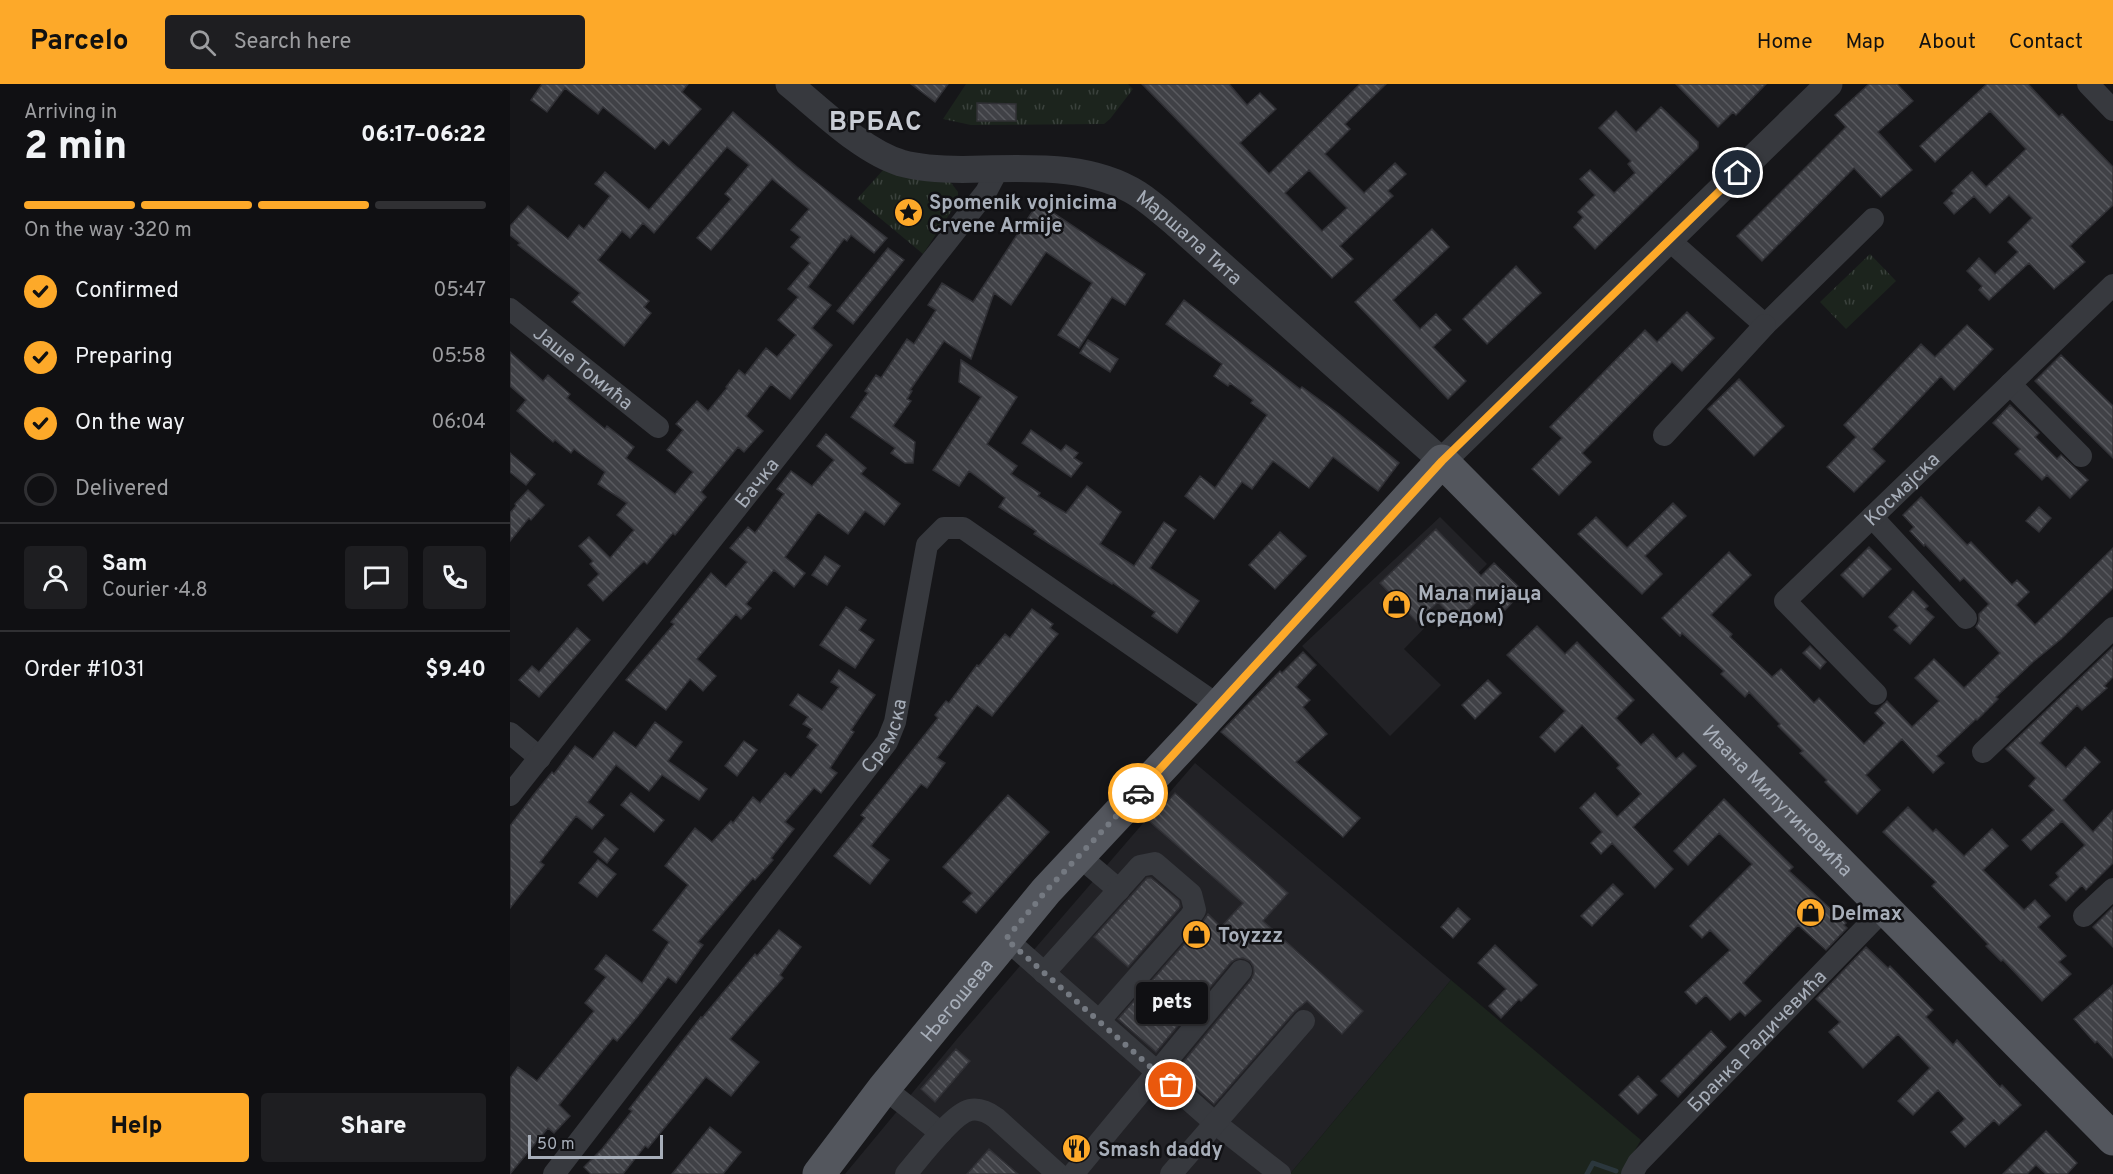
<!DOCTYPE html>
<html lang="en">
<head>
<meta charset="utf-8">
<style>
	body { margin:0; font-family:Overpass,sans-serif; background:#1e1e21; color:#f1f3f6; height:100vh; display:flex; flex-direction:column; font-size:22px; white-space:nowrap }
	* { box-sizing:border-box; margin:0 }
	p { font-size:20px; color:#9c9da0 }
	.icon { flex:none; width:33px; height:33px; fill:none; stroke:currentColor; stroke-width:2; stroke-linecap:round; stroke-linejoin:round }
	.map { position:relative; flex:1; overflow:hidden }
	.panel { display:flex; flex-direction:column; background:#101013; width:510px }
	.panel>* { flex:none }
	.scale { position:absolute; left:18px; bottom:15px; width:135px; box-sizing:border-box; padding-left:6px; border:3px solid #a7aeb9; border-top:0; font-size:16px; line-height:21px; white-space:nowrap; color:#a7aeb9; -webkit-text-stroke:4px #111114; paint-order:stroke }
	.pin { position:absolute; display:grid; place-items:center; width:51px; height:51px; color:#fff; margin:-26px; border:3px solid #fff; border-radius:50%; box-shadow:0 2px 6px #0007 }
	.courier { position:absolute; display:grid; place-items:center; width:60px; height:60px; margin:-30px; border:4px solid #fda929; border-radius:50%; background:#fff; color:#222; box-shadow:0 2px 8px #0007 }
	.bubble { position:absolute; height:42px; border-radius:6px; background:#101013; box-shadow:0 2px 4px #0004,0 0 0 2px #303033; font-size:20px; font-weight:800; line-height:42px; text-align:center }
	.head em { font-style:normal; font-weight:800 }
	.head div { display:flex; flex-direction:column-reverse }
	.head { display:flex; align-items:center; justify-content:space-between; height:102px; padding:0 24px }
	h1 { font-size:39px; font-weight:800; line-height:45px }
	.bar { display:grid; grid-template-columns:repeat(4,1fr); gap:9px 6px; align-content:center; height:72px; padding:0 24px }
	.bar i { height:8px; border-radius:4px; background:#303033 }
	.bar .current { background:#fda929 }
	.bar p { grid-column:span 4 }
	.line { display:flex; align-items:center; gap:15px; padding:0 24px; border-top:2px solid #303033 }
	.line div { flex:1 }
	.round { display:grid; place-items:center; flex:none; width:63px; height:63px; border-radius:6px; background:#1e1e21 }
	ol { padding:0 24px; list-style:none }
	li { display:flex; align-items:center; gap:18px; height:66px }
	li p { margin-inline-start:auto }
	li .icon { padding:6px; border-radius:50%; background:#fda929; color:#111; stroke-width:4 }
	li:last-child { color:#9c9da0 }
	li i { width:33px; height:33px; border:3px solid #303033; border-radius:50% }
	.action { display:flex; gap:12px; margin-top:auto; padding:12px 24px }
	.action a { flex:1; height:69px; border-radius:6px; background:#fda929; color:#111; font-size:24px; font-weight:800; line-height:69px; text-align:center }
	.action a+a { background:#1e1e21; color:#f1f3f6 }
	header { display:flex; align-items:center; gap:36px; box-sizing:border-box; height:84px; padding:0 30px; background:#fda929; color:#111 }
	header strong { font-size:28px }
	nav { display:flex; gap:33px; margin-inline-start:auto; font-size:21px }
	.search { width:420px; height:54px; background:#1e1e21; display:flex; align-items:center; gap:15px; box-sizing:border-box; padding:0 21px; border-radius:6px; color:#9c9da0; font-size:22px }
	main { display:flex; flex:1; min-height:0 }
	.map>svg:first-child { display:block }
</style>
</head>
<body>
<header>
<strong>Parcelo</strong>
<div class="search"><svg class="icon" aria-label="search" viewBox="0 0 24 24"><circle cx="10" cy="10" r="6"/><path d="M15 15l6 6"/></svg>Search here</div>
<nav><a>Home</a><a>Map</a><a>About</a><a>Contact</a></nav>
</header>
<main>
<section class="panel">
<div class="head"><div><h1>2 min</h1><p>Arriving in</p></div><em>06:17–06:22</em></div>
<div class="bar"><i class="current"></i><i class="current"></i><i class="current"></i><i></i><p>On the way · 320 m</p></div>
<ol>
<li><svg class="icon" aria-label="check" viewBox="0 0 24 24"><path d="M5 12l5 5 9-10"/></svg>Confirmed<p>05:47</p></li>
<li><svg class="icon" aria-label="check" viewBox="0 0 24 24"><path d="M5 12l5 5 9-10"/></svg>Preparing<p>05:58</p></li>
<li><svg class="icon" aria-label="check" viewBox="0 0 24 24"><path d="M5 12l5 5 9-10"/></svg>On the way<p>06:04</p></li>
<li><i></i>Delivered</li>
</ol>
<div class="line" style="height:108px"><a class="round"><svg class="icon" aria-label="person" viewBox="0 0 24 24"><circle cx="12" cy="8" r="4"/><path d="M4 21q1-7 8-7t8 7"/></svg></a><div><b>Sam</b><p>Courier · 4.8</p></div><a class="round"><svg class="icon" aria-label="chat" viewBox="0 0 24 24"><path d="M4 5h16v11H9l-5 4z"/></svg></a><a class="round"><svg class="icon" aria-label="phone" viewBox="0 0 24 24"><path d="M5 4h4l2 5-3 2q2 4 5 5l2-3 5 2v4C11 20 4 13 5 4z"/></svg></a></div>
<div class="line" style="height:78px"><div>Order #1031</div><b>$9.40</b></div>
<div class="action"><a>Help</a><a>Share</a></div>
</section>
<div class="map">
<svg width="1603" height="1090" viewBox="0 0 1603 1090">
	<defs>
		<pattern id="park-tufts" width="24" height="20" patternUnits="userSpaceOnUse" patternTransform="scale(1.5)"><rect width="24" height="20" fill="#1c241d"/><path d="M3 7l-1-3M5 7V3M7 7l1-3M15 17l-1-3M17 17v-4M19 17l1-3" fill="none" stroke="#3a413c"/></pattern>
		<pattern id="building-back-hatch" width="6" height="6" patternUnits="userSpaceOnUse" patternTransform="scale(1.5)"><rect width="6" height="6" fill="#404146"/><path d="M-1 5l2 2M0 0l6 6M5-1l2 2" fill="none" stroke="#595a5f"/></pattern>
	</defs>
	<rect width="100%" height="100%" fill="#161619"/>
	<path fill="#222226" d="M930,433L977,480L894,565L931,601L880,652L792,562Z
		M685,679L941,896L780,1090H335L447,955Z"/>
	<path fill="#1c241d" d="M941,896L1131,1056L1111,1090H780Z"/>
	<path fill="url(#park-tufts)" d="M456,0H618L623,5L600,35L594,40L461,41L433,35Z
		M374,85L439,96L448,108V117L413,170L347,115Z
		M1360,170L1386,197L1336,245L1310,218Z"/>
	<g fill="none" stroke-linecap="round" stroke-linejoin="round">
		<path stroke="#2b373d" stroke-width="5" d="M1077,1090L1083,1079L1106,1087"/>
	</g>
	<path fill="url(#building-back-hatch)" stroke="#303035" stroke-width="1.5" fill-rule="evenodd" d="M32,0H178L172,8L191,25L159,61L153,56L145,65L93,23L88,30L55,4L37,28L21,16Z
		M401,0H438L425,18Z
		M632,0H719L737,21L750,9L766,25L730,59L759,90L850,0H876L835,40L840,45L815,70L854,109L885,79L896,90L878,107L883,112L830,162L843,175L822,194ZM799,86L837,124L812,147L775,109Z
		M1166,0H1256L1226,31L1223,28L1208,43Z
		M1359,0H1387L1403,17L1368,48L1402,86L1371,113L1344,84L1252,177L1227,152L1336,43L1325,31Z
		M1477,0H1518L1549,33L1552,30L1603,83V121L1560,162L1575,178L1544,205L1519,179L1479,216L1469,206L1472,202L1457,187L1469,174L1485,190L1508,168L1498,158L1522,134L1499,111L1480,129L1464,112L1444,130L1434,119L1444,109L1442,107L1462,88L1476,103L1516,65L1480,27L1425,78L1410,62Z
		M467,19L506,20V37H467Z
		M1151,23L1188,58V64L1085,165L1064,143L1073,133L1068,128L1085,111L1070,95L1080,86L1104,109L1125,89L1118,80L1121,77L1089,44L1106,27L1126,48Z
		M223,28L287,83L377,154L364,169L341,151L337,157L334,155L298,203L321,221L302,244L322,261L280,315L261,300L236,332L253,347L234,368L228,363L191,408L196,413L165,451L163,449L137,480L134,477L93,517L78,501L89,490L80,480L83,477L69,462L79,453L100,474L124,446L107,431L117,419L88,400L95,388L64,365L61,369L45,356L43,358L7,327L16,316L0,302V268L33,297L38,291L60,310L57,314L95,345L97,342L124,363L116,374L165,410L183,388L157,366L173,346L166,340L187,317L198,327L217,304L216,303L229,286L235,291L256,264L267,273L286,251L268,236L288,213L278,205L300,179L281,163L290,153L281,146L299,125L262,95L201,166L187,154L221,115L215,110L239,81L217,63L144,149L133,139L120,154L112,147L88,176L139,217L134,223L141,229L114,262L62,218L70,209L8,161L10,159L0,151V142L18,122L58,155L69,141L74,145L100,112L85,100L95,88L139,126Z
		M526,122H533L635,190L615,221L602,213L569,264L548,251L582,199L536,168L501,221L484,209L461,275L434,257L400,306L402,307L397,315L401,317L383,342L405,358L403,379H395L381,369L385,364L341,333L358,309L355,307L366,291L371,294L397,255L404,260L426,226L418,221L432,199L463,218Z
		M922,145L939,163L883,216L910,245L926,230L941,246L923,263L956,297L938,315L845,218Z
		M378,164L394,176L343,240L327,227Z
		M1006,182L1031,209L977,260L953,235Z
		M674,216L790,305L792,303L829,330L889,379L868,407L823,373L799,404L763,377L742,405L732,398L704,435L675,412L690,392L705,404L757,331L741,319L743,316L720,299L718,302L704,292L712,280L656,240Z
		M1177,228L1204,254L1172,287L1162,278L1072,369L1081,378L1049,411L1022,385L1052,354L1040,343L1135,246L1147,258Z
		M1457,241L1483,265L1444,306L1431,292L1362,365L1375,377L1344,408L1317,383L1346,353L1334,341L1411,260L1425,273Z
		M578,256L608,275L600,288L570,269Z
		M1551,271L1603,322V374L1525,297Z
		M451,276L507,313L477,360L507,382L501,390L530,409L528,412L556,429L577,402L611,428L590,460L624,482L654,438L666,446L640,484L689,517L667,549L642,532L645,528L603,499L602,500L524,450L526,447L489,423L495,414L459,387L449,402L423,386L471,313L449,298Z
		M1229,295L1274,342L1244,372L1198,325Z
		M1500,321L1529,349L1525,353L1547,375L1551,371L1578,396L1560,414L1537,391L1532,396L1505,370L1510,365L1483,339Z
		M521,346L551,367L556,361L568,369L564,374L572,379L561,393L512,359Z
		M316,350L356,384L351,390L390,420L374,441L355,427L338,450L308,428L275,473L295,489L284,503L264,486L236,520L241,524L231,535L226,530L187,575L206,592L193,607L180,595L156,626L116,596L164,540L161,538L201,489L216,503L237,478L220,464L238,443L245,449L274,410L267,405L281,387L302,402L324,376L307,362Z
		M0,369L25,390L16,401L0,388Z
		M18,406L34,421L21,436L19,434L0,457V429L6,422L5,420Z
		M1411,413L1457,461L1461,458L1502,501L1507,496L1519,508L1506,521L1525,541L1603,464V504L1551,555L1523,578L1486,613L1488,615L1467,636L1466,635L1427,672L1434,679L1423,689L1392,655L1356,691L1370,706L1347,730L1315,698L1317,696L1290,669L1293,667L1268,642L1270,640L1239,608L1235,613L1211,590L1214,587L1172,549L1170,552L1152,534L1219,468L1241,491L1201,531L1222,550L1220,553L1262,593L1271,585L1304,619L1309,614L1354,660L1375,639L1365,629L1377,617L1402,643L1429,617L1405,594L1424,575L1454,604L1490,569L1466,543L1469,537V530L1479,520L1454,494L1450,497L1415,460L1414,462L1400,447L1404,443L1393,431Z
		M1163,419L1176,432L1135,472L1152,490L1132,510L1068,450L1086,433L1117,464Z
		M1529,423L1541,434L1529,448L1516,437Z
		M926,445L971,492L984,479L1013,507L995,526L976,508L947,537L928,518L907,538L870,499Z
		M770,448L796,472L765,505L739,481Z
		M1359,463L1381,485L1353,513L1331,491Z
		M315,472L330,482L317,501L302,491Z
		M1403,507L1418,522L1415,525L1424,533L1400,560L1384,546L1388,542L1379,533Z
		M336,523L356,536L349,546L364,556L345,584L310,561Z
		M522,525L543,540L540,544L548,550L482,632L467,621L427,674L435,679L417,704L411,700L361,762L379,776L360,800L324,772L355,734L351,731L428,634L425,631L436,617L439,619L467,581L469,582L495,550L500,554Z
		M1027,542L1055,570L1067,558L1124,616L1106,634L1131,661L1143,650L1166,675L1173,669L1186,682L1123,743L1163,785L1145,804L1102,759L1091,770L1081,759L1092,748L1070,724L1085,709L1107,733L1131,710L1107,684L1110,681L1072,641L1045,668L1030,653L1055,627L997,571Z
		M67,544L80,556L29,613L9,596L22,582L29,588Z
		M1300,562L1316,578L1310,585L1293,569Z
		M1603,563V593L1594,602L1597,604L1572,626L1567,621L1530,659L1556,684L1575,663L1590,678L1553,716L1583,748L1603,726V779L1576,806L1572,801L1556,817L1540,801L1549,793L1546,789L1575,761L1552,737L1521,766L1512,756L1544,726L1519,702L1526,694L1496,665Z
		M793,568L806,581L786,603L800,616L793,623L817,650L786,678L850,734L833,753L711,648L770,587L772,589Z
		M329,586L365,611L341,646L344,648L320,684L327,689L311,709L304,704L275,738L284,745L261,774L263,776L245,796L243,794L188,858L193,861L166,899L158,893L128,932L107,957L103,954L49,1021L60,1032L44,1049L38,1044L0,1090V994L8,983L27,997L84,927L75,919L96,893L85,885L96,871L132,899L159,858L143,846L178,801L155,782L185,744L202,758L221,737L223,739L243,713L250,719L275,689L281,694L308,661L297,653L302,645L293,640L298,633L280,621L288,610L312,626L329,603L321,598Z
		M978,596L991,609L965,635L952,621Z
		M145,638L172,658L158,677L197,705L189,716L152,691L139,707L106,681L78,718L94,731L82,745L66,732L30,778L34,781L0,824V742L25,709L42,688L44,690L65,662L83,675L104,648L126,664Z
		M234,657L247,666L227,692L215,682Z
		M121,709L154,736L144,748L111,721Z
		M665,709L778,809L753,837L853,927L832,950L797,917L784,928L704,1020L666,987L741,896L744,889L743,882L740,877L733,874L726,875L721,878L646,968L608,935L690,842L698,830L711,843L733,819L639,737Z
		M498,711L539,748L466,829L453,818L462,809L433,783Z
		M1214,715L1283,783L1279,787L1336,839L1334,841L1337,844L1316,866L1288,841L1233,899L1251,917L1235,932L1230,927L1220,936L1196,911L1186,920L1175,908L1220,866L1200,846L1192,854L1180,842L1242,780L1209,749L1178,781L1164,767Z
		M1398,723L1423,748L1426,745L1454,772L1482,745L1498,762L1473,786L1514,826L1525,816L1540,832L1528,843L1556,872L1549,878L1561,890L1532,917L1493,876L1491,877L1476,862L1478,860L1422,802L1426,798L1373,748Z
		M95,754L108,765L97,779L84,768Z
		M88,776L106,790L87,813L69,799Z
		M637,794H641L669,817L670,823L618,883L584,853Z
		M1103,800L1113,810L1082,842L1071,832Z
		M1603,823V863L1583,843Z
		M948,824L960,835L943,854L931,843Z
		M269,846L291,863L270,891L273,894L220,955L249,978L221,1012L196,993L138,1064L135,1062L113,1090H81L74,1083L92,1065L122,1027L119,1025L191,933L192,934L245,870L247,872Z
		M985,861L1027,901L1011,917L1009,915L991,934L979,922L996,905L968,879Z
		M1356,863L1378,884L1380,882L1423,926L1416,933L1443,961L1447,956L1490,1003L1492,1001L1511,1021L1489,1041L1484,1036L1455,1063L1441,1048L1455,1035L1428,1006L1403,1031L1388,1017L1420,984L1388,950L1353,984L1319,948L1330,938L1306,915Z
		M1603,901V974L1587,957L1585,959L1564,935Z
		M1201,947L1216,963L1168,1013L1151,997Z
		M446,965L460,977L425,1018L411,1005Z
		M1128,992L1147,1011L1128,1030L1109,1011Z
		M200,1043L231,1068L213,1090H162Z
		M1536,1047L1567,1079L1557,1090H1536L1526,1081L1517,1090H1493Z
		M479,1065L508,1090H457Z"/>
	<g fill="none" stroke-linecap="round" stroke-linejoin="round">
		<g stroke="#37393e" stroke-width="22">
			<path d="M1578,0L1603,26"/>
			<path d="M1159,156L1255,241L1363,135"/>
			<path id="s1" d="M0,225L148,343"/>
			<path d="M1500,300L1571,372"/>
			<path d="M1154,351L1255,241"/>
			<path d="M1362,433L1456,534"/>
			<path id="s2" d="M1366,610L1275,517L1603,201"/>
			<path d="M0,649L30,674"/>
			<path d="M1473,668L1603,544"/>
			<path id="s3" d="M0,711L476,108L488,85"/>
			<path d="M569,772L609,806"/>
			<path d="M1574,832L1603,805"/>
			<path d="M496,855L705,1039L770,1090"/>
			<path d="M534,889L630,782L645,779L681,810L685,826L680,833L589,937"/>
			<path d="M374,1004L431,1049"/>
			<path id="s4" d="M44,1090L377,658L385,638L417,461L434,444H453L709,622"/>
			<path d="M396,1090C409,1075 442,1030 460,1026C470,1024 478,1028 486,1034L548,1090"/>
			<path d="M563,1090L731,887"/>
			<path d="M661,1090L794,937"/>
			<path id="s5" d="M1122,1090L1128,1079L1375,824"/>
		</g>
		<path stroke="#37393e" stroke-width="27" id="s6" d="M279,0C311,26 352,67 391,79C416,86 446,86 473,85C525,84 582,81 628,110C642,119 655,131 668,142L932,377L1319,0"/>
		<path stroke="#53565d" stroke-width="33" id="s7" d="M309,1090L374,1004L536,807L683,650L932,377L1603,1055"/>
	</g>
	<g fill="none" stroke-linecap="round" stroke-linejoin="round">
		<path stroke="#747981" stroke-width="6" stroke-dasharray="0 10.8" d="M628,709L536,807L496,855L661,1001"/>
		<path stroke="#fda929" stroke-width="8" d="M628,709L932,377L1228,89"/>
	</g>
	<defs>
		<symbol id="sight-disc" viewBox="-11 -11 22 22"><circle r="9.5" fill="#fda929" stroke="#111114"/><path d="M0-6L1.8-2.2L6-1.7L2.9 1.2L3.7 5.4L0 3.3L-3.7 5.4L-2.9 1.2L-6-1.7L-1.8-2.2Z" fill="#111"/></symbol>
		<symbol id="shop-disc" viewBox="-11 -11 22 22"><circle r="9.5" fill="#fda929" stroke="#111114"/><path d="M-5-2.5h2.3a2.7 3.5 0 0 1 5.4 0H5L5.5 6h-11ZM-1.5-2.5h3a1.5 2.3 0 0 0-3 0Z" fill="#111"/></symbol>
		<symbol id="restaurant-disc" viewBox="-11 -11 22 22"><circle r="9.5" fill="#fda929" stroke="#111114"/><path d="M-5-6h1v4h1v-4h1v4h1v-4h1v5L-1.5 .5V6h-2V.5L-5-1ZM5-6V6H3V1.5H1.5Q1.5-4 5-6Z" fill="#111"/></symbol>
	</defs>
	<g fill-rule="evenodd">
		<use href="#sight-disc" x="382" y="112" width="33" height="33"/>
		<use href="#shop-disc" x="870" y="504" width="33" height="33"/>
		<use href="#shop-disc" x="1284" y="812" width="33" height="33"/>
		<use href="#shop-disc" x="670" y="834" width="33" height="33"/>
		<use href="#restaurant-disc" x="550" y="1048" width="33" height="33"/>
	</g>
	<g text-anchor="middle" stroke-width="5" stroke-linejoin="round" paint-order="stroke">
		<g font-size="20" font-weight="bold" fill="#a7aeb9" stroke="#111114" text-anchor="start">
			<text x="419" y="125">Spomenik vojnicima<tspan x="419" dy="23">Crvene Armije</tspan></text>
			<text x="908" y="516">Мала пијаца<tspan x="908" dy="23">(средом)</tspan></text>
			<text x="1321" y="836">Delmax</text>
			<text x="708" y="858">Toyzzz</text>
			<text x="588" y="1072">Smash daddy</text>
		</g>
		<g font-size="20" fill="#a7aeb9" stroke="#111114">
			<text dy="7" stroke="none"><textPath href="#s6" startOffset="447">Маршала Тита</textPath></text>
			<text dy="7" stroke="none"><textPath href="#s1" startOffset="94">Јаше Томића</textPath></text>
			<text dy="7" stroke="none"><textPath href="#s3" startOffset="398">Бачка</textPath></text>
			<text dy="7" stroke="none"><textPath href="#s2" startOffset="292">Космајска</textPath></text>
			<text dy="7" stroke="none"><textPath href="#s4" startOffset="550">Сремска</textPath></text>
			<text dy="7" stroke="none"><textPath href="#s7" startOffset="1425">Ивана Милутиновића</textPath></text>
			<text dy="7" stroke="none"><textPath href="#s7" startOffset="222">Његошева</textPath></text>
			<text dy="7" stroke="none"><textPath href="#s5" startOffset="183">Бранка Радичевића</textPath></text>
		</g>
		<g font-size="26" font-weight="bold" letter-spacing="1.5" fill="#c9cdd5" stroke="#111114">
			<text x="366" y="46">ВРБАС</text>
		</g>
	</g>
</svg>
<div class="scale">50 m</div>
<div class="pin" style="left:661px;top:1001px;background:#ea580c"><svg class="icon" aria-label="bag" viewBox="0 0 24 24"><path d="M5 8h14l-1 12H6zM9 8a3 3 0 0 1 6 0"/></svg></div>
<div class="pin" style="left:1228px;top:89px;background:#1f2937"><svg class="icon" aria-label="home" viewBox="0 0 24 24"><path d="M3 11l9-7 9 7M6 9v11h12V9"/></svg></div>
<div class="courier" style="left:628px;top:709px"><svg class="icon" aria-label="car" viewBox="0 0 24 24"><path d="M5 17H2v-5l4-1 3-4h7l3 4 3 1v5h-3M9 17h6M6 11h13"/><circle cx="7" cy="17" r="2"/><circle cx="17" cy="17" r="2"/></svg></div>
<div class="bubble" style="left:626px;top:898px;width:72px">pets</div>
</div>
</main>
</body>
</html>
